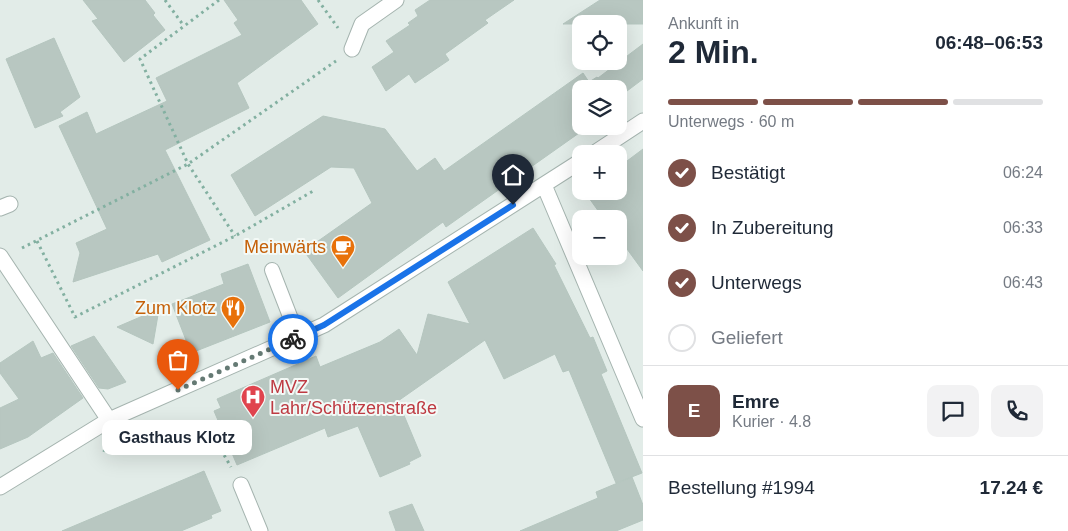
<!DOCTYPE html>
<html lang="de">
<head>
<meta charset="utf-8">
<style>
	body { margin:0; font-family:Helvetica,sans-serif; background:#f2f2f3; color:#1f2937; height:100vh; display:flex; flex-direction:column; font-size:19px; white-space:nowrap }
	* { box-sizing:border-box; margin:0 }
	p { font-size:16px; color:#747a83 }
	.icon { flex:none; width:28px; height:28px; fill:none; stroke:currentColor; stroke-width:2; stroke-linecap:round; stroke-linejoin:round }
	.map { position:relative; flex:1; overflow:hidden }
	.side { display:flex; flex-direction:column; background:#fff; width:425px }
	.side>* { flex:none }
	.controls { position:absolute; left:572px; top:15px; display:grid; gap:10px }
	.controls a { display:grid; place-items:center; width:55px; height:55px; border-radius:10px; background:#fff; box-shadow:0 5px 20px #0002; font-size:25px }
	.pin { position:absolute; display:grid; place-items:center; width:42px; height:42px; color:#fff; margin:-51px -21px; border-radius:50% 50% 50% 0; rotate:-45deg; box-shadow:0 0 5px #0007 }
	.pin .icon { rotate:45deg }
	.courier { position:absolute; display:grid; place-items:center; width:50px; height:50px; margin:-25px; border:4px solid #1a73e8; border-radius:50%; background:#fff; color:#222; box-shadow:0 1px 6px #0007 }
	.bubble { position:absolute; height:35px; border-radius:10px; background:#fff; box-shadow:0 5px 20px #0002; font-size:16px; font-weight:700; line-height:35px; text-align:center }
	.overview em { font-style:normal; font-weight:700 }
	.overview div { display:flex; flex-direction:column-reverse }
	.overview { display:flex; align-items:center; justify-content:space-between; height:85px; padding:0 25px }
	h1 { font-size:32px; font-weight:700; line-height:38px }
	.bar { display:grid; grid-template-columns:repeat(4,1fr); gap:8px 5px; align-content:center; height:60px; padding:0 25px }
	.bar i { height:6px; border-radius:4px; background:#e0e1e3 }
	.bar .active { background:#7d5048 }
	.bar p { grid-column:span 4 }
	.line { display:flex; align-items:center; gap:12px; padding:0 25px; border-top:1px solid #e0e1e3 }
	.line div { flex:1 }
	.round { display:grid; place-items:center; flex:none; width:52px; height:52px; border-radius:10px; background:#f2f2f3 }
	ol { padding:0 25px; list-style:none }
	li { display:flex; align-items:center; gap:15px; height:55px }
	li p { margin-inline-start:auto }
	li .icon { padding:5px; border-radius:50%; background:#7d5048; color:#fff; stroke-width:4 }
	li:last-child { color:#747a83 }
	li i { width:28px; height:28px; border:2px solid #e0e1e3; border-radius:50% }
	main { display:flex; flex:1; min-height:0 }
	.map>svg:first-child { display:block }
</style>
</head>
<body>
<main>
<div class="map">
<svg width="643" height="531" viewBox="0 0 643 531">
	<rect width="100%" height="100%" fill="#e2ece8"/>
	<path fill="#b8c7c1" stroke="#b5c6bf" d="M83,0H145L155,13L153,15L165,30L124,62L92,21L98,19Z
		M224,0H301L318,24L237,83L249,108L165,150L210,240L162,262L158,254L73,282L80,253L76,243L107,229L59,126L87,112L96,134L167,101L156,78L242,35L234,23L238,20Z
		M430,0H514L485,20L488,23L445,54L449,60L415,83L409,74L386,91L372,67L394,52L386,41L410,25L408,23L418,16L415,10Z
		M600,0H643V24H563Z
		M54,38L80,97L60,112L63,116L35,128L6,59Z
		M643,44V79L619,97V89H581V124L578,126H589L446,227L443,222L338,298L304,251L372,203L354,168L331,167L255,216L231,175L323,116L385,129L417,171L435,158L444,171L583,73L589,82L597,77L598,78Z
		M643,149V271L619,238V219H604L584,191H619V167Z
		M533,228L556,264L554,265L590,338L593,337L607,371L601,374L642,473L616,483L569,370L563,372L555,354L504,379L485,340L398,401L421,456L409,462L410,464L380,477L358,426L328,437L325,428L237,465L214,411L221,408L217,399L316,356L320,367L380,342L399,329L417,355L428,314L470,324L448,282Z
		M248,264L270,322L191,353L172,304L224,284L221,274Z
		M159,309L153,344L117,327Z
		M94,336L126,382L108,389L99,388L71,346Z
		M33,341L41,358L53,353L83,398L28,437L0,449V408L19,399L0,373V363Z
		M204,471L221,511L211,515L212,518L181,531H62Z
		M632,477L643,505V520L616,531H520L598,498L596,492Z
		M412,504L424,531H396L389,512Z"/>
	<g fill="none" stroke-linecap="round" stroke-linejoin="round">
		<defs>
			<path id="lane" d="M272,270L298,337"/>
			<path id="street" d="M352,49L362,24L396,0
				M593,154L643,121
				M544,185L643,419
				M0,208L10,204
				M0,256L109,420
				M241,485L260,531
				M0,487L109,420L324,325L581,161"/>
		</defs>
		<use href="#lane" stroke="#a5b4af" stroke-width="16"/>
		<use href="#street" stroke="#a5b4af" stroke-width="17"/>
		<path stroke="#83b0a1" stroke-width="3" stroke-dasharray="2.5 4" stroke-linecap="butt" d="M165,0L184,26
			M219,0L140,59L188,164L235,236
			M318,0L338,28
			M37,241L75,317L235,236L315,190
			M22,248L188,164L336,61
			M103,450L113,453L202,430L216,441L231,467"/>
		<use href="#lane" stroke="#fff" stroke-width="14"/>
		<use href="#street" stroke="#fff" stroke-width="15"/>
	</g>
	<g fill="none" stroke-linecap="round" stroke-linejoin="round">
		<path stroke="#657a74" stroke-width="5" stroke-dasharray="0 9" d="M178,390L293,339"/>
		<path stroke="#1a73e8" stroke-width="6" d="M293,339L324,325L513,205"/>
	</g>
	<defs>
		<symbol id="cafe-pin" viewBox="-11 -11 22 30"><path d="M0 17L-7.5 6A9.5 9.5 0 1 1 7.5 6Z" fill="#e8710a" stroke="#f3f9f6"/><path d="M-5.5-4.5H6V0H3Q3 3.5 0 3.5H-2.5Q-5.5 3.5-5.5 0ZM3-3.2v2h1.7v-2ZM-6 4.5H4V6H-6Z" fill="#fff"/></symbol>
		<symbol id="restaurant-pin" viewBox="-11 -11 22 30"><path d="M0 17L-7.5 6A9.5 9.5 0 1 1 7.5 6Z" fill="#e8710a" stroke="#f3f9f6"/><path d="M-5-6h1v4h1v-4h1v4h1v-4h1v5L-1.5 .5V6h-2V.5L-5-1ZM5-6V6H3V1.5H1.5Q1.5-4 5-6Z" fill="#fff"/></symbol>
		<symbol id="hospital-pin" viewBox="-11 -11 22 30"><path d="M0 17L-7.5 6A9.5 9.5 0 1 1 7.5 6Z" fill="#e0444e" stroke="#f3f9f6"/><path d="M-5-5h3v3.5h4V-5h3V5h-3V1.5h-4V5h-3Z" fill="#fff"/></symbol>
	</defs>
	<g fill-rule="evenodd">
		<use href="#cafe-pin" x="329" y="233" width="28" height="38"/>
		<use href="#restaurant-pin" x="219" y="294" width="28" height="38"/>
		<use href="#hospital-pin" x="239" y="383" width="28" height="38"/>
	</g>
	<g text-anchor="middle" stroke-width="4" stroke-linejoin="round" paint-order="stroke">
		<g font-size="18" fill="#c56008" stroke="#f3f9f6" text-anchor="end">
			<text x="326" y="253">Meinwärts</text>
			<text x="216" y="314">Zum Klotz</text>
		</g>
		<g font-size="18" fill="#be3a42" stroke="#f3f9f6" text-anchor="start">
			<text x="270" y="393">MVZ<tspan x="270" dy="21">Lahr/Schützenstraße</tspan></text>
		</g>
	</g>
</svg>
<div class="controls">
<a><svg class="icon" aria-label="locate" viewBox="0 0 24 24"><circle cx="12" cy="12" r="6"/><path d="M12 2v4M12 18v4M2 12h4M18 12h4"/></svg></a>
<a><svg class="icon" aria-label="layers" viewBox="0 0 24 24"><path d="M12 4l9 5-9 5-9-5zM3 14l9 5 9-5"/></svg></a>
<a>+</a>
<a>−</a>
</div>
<div class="pin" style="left:178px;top:390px;background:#ea580c"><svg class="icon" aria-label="bag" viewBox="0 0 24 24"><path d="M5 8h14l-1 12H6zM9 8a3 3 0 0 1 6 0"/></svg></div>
<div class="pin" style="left:513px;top:205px;background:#1f2937"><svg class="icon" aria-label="home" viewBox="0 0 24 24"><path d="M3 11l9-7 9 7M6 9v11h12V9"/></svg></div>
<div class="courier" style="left:293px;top:339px"><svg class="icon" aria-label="bike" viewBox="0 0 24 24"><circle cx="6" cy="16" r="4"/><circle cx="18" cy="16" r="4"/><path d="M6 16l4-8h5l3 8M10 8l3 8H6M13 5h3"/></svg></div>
<div class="bubble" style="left:102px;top:420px;width:150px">Gasthaus Klotz</div>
</div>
<section class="side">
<div class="overview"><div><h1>2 Min.</h1><p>Ankunft in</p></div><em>06:48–06:53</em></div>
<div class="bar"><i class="active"></i><i class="active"></i><i class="active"></i><i></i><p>Unterwegs · 60 m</p></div>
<ol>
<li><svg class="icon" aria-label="check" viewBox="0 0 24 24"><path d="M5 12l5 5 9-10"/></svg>Bestätigt<p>06:24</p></li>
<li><svg class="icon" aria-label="check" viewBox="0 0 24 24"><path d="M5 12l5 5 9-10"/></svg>In Zubereitung<p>06:33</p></li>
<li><svg class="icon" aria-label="check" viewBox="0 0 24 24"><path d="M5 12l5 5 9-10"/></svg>Unterwegs<p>06:43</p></li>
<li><i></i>Geliefert</li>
</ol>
<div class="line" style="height:90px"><b class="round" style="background:#7d5048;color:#fff">E</b><div><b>Emre</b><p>Kurier · 4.8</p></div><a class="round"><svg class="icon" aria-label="chat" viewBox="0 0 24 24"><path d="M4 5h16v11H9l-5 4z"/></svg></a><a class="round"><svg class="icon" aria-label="phone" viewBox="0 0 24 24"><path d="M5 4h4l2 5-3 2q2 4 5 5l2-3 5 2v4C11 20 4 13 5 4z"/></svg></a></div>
<div class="line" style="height:65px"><div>Bestellung #1994</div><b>17.24 €</b></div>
</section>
</main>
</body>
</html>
